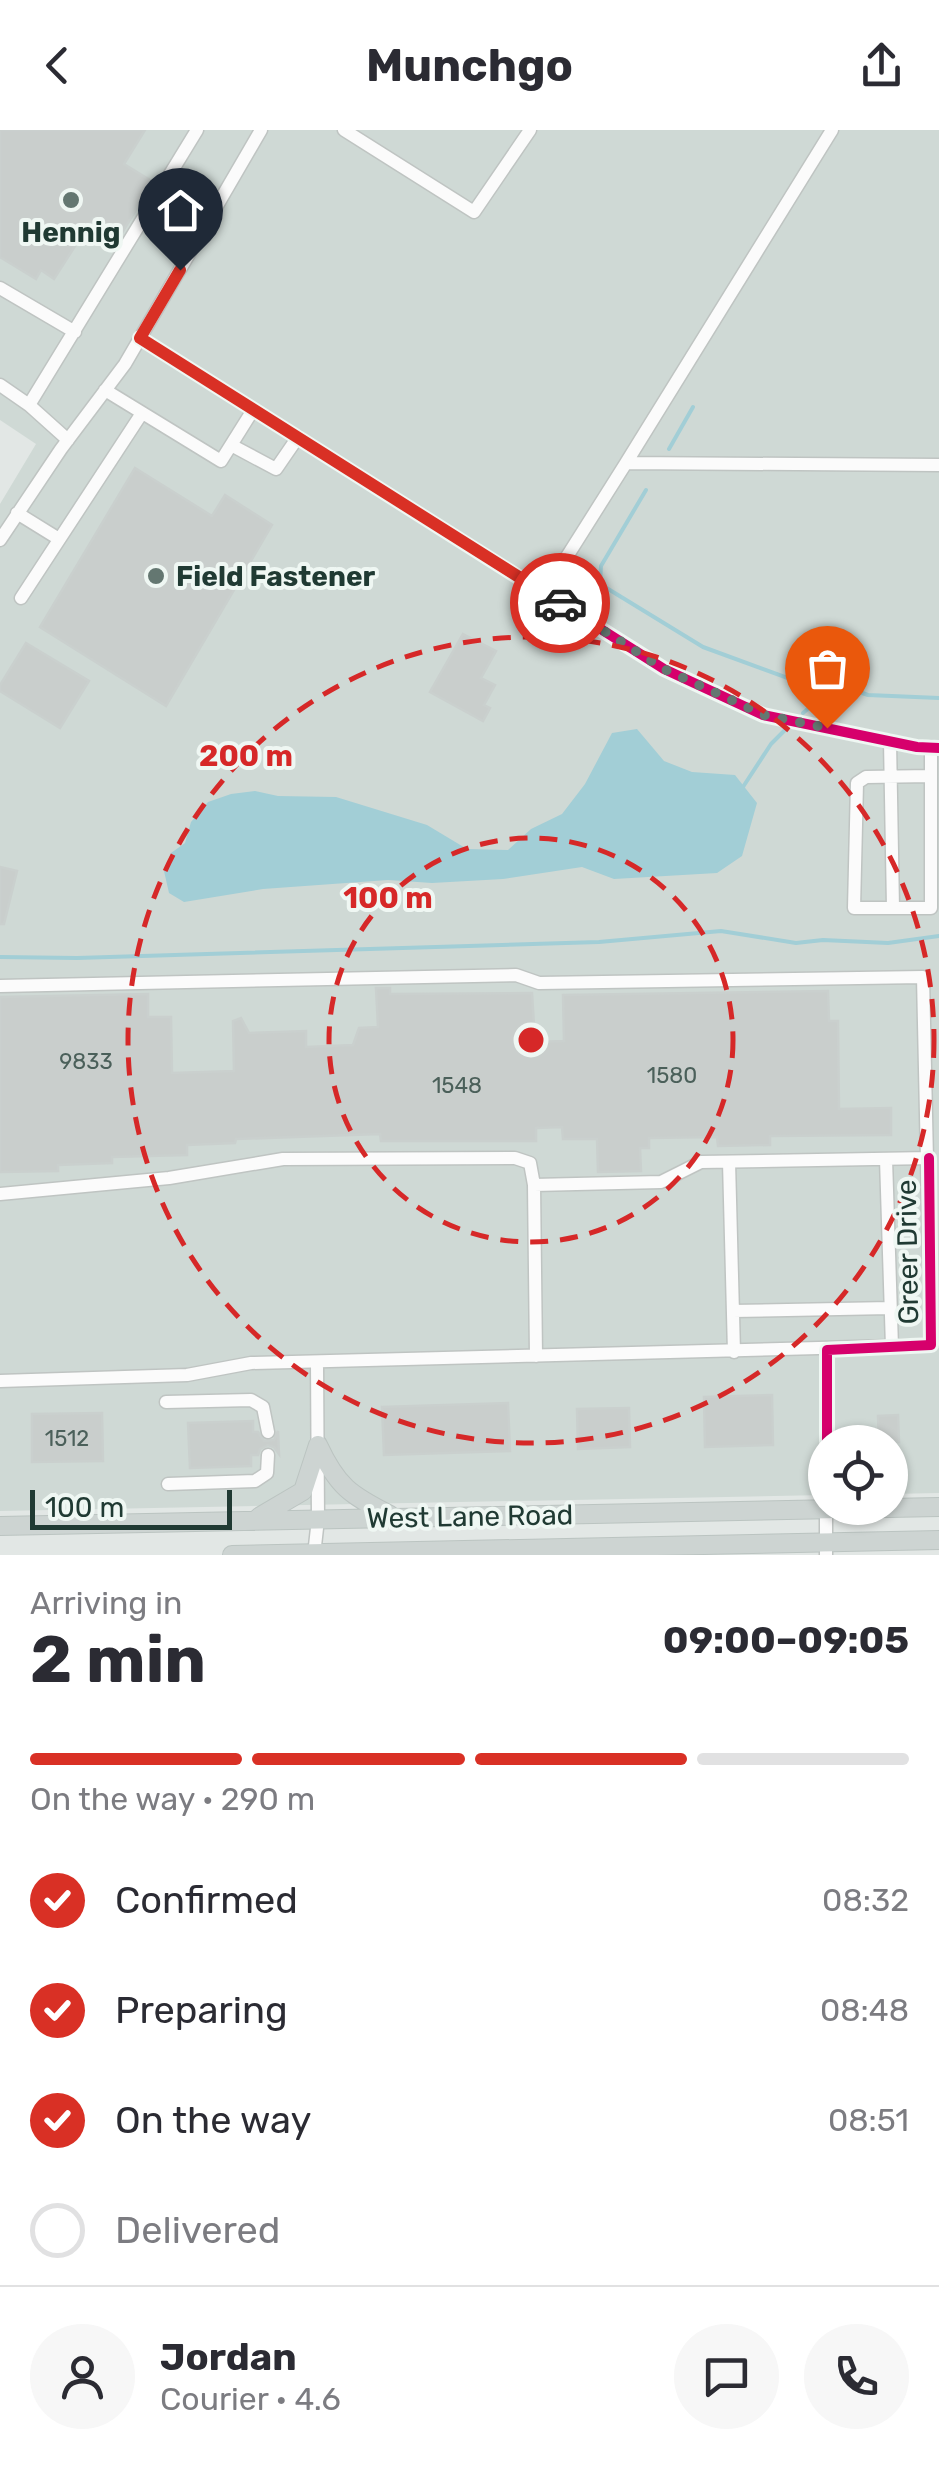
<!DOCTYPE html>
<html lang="en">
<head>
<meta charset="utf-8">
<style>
	body { margin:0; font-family:Rubik,sans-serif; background:#f7f7f7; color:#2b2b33; height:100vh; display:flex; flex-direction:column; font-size:38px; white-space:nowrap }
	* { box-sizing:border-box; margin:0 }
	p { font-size:32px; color:#7c7c81 }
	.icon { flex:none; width:55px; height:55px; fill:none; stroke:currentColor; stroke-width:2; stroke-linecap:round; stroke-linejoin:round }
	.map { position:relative; height:1425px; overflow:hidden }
	.sheet { display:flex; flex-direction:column; background:#fff; flex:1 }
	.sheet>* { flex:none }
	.controls { position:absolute; left:808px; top:1295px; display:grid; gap:20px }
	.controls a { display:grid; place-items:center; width:100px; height:100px; border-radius:50%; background:#fff; box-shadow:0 2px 8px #0004; font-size:50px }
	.scale { position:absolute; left:30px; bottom:25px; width:202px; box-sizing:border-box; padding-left:10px; border:5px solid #203a33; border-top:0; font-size:28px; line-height:35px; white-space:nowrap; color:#203a33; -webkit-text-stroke:8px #eff7f3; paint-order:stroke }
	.pin { position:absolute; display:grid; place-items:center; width:85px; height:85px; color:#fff; margin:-102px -42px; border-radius:50% 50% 50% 0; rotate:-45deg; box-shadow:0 0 10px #0007 }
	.pin .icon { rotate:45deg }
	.courier { position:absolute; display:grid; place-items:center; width:100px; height:100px; margin:-50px; border:8px solid #d93025; border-radius:50%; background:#fff; color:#222; box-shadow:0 2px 12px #0007 }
	.summary em { font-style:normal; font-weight:700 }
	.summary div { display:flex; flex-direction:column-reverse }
	.summary { display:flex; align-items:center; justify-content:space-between; height:170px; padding:0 30px }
	h1 { font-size:65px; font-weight:700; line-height:75px }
	.bar { display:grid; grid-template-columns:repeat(4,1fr); gap:15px 10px; align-content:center; height:120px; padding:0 30px }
	.bar i { height:12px; border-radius:8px; background:#e1e1e2 }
	.bar .on { background:#d93025 }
	.bar p { grid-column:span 4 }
	.line { display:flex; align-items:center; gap:25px; padding:0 30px; border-top:2px solid #e1e1e2 }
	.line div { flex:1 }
	.round { display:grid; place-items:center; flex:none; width:105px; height:105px; border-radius:52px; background:#f7f7f7 }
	ol { padding:0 30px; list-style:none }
	li { display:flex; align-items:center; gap:30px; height:110px }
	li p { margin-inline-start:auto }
	li .icon { padding:10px; border-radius:50%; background:#d93025; color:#fff; stroke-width:4 }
	li:last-child { color:#7c7c81 }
	li i { width:55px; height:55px; border:5px solid #e1e1e2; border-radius:50% }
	header { display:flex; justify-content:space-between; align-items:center; height:130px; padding:0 30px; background:#fff; font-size:45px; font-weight:700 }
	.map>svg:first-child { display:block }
</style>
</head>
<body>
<header><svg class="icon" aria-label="back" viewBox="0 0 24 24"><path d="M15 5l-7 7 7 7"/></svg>Munchgo<svg class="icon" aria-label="share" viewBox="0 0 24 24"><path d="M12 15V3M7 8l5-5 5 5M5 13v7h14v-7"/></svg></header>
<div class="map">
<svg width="939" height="1425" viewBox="0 0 939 1425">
	<rect width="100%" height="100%" fill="#e2e7e5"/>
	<path fill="#cfd9d5" d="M0,0H939V1363L890,1364V1312H825V1365L0,1381V374L36,314L0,290Z"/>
	<path fill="#a2ced6" d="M637,599L664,631L692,642L735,645L757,673L742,726L717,743L614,749L582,737L503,749L432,753L388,750L263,759L184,772L169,763L164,741L171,723L185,713L191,692L208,672L231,664L255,661L278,666L336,667L427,695L467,719L508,720L531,699L562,684L585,654L612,603Z"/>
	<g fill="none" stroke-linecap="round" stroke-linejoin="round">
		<path stroke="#a2ced6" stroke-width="4" d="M669,319L693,277
			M646,360L601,436L600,454L703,517L826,562
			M803,583L837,554L868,565L939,568
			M741,660L771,614L785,600
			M0,827L77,828L599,812L721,801L796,813L823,810L888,813L939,806"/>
	</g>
	<path fill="#c9cecc" stroke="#cad0ce" stroke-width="2.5" d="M0,0H145L124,34L153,52L120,106L93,88L54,149L41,140L36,149L0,127Z
		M135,338L212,386L225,365L272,395L166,576L40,497Z
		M463,504L496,521L481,548L495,555L484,575L490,578L483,591L430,562Z
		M26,513L89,551L60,598L0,561V555Z
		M0,737L17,741L4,794H0Z
		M376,858H390V864L532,863L535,912L564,911L563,865L828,861L829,891H838L839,979L891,978V1005L770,1006V1015L718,1016L717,1007L649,1008V1018H640L641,1041L598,1042L597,1009H563L562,997L536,998V1011H381L380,1004L236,1009L235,1013L187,1015V1025L112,1027V1033L58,1035V1041L0,1042V867L148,864V887H171L172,943L234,941L233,891L241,888L249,903L306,901V917L353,915L359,898L378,897Z
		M772,1265L773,1315L705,1317L704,1267Z
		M508,1273L510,1321L384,1325L382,1277Z
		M629,1278L630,1317L578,1319L577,1279Z
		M102,1283L103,1331L32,1332V1284Z
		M898,1285L899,1312H879L878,1286Z
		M253,1291V1302H258L264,1311L274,1310L278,1301L279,1324L274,1317L268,1315L260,1319L258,1325H251V1336L190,1338L188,1293Z"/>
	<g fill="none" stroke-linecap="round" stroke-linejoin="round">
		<defs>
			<path id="minor" d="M344,0L474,82L530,0
				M0,158L75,202
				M140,208L664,539L763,585L917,617L939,618
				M0,255L29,275L197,0
				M105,260L221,331L253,280
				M29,275L68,310
				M231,315L276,339L298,307
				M626,333L832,0
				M17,383L59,409
				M0,410L61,319L125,234L261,0
				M544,463L626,333L939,335
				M21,468L142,283
				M890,611L893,778H931V617
				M893,778H854L857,653L866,647L931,646
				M0,856L516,845L539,853L923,847L931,1215L251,1233L187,1245L0,1251
				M886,1029L892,1217
				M729,1032L734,1222
				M534,1055L661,1052L701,1032L929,1028
				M0,1064L169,1048L283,1029L515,1028L530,1033L534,1055L536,1226
				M733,1181L890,1178
				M827,1220V1312
				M166,1272L251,1270L263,1277L268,1302
				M168,1354L255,1351L267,1343L268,1325
				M314,1425L318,1389L317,1233
				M826,1425V1378"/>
			<path id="major" d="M318,1315C337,1356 350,1365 390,1385
				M259,1387L303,1361L318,1315
				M0,1396L939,1377
				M232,1425L939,1410"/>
		</defs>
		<use href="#minor" stroke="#bfc4c2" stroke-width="15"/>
		<use href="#major" stroke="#bbc4c1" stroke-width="20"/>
		<use href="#minor" stroke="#fbfbfb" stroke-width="12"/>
		<use href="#major" stroke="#cdd4d2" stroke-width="18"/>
		<defs>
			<path id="cycleway" d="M140,208L664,539L763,585L917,617L939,618
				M827,1312V1220L931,1215L929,1028"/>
		</defs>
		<use href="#cycleway" stroke="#eff7f3" stroke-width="16"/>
		<use href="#cycleway" stroke="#d6006c" stroke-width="10"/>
	</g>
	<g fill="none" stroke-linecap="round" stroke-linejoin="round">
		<path stroke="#647771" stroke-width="10" stroke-dasharray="0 18" d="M560,473L664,539L764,585L827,598"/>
		<path stroke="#d93025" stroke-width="12" d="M180,140L140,208L560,473"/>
	</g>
	<g fill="none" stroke="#d62828" stroke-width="5" stroke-dasharray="18 12">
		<circle cx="531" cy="910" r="202"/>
		<circle cx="531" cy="910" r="403"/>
	</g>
	<g fill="#647771" stroke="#eff7f3" stroke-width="4">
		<circle cx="71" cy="70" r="10"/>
		<circle cx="156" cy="446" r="10"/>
	</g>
	<g text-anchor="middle" stroke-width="8" stroke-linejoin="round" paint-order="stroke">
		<g font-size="22" fill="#4b605a">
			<text x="86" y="939">9833</text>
			<text x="672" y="953">1580</text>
			<text x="457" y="963">1548</text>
			<text x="67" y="1316">1512</text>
		</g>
		<g font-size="28" font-weight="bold" fill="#203a33" stroke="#eff7f3">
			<text x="71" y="112">Hennig</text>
			<text x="176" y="456" text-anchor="start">Field Fastener</text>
		</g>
		<g font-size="28" fill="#203a33" stroke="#eff7f3">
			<text transform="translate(907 1122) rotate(-91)" y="10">Greer Drive</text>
			<text transform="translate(470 1386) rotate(-1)" y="10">West Lane Road</text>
		</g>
	</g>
	<circle cx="531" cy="910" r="15" fill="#d62828" stroke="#eff7f3" stroke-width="5"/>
	<g font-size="30" text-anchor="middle" font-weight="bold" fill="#d62828" stroke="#eff7f3" stroke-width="8" stroke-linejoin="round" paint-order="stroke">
		<text x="246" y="636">200 m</text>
		<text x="388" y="778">100 m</text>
	</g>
</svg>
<div class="controls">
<a><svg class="icon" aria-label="locate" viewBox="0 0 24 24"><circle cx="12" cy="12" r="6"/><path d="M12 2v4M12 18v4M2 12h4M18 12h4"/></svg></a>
</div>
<div class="scale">100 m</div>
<div class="pin" style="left:827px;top:598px;background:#ea580c"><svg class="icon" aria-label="bag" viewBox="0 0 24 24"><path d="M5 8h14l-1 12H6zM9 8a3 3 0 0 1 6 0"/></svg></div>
<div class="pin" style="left:180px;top:140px;background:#1f2937"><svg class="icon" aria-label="home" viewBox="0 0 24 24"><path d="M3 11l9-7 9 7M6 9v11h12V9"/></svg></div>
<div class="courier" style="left:560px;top:473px"><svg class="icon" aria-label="car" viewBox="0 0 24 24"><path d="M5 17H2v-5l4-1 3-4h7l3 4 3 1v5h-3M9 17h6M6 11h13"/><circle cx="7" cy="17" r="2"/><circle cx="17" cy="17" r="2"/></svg></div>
</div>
<section class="sheet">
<div class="summary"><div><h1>2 min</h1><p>Arriving in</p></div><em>09:00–09:05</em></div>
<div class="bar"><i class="on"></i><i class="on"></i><i class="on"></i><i></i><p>On the way · 290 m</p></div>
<ol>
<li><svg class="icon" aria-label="check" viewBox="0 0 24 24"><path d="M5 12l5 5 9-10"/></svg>Confirmed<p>08:32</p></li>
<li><svg class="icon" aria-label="check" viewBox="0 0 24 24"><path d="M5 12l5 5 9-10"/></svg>Preparing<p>08:48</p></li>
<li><svg class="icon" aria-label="check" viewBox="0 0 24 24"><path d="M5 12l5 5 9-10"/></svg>On the way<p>08:51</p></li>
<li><i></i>Delivered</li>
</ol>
<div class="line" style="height:180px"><a class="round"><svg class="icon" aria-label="person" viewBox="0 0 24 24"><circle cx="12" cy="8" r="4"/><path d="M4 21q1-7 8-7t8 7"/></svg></a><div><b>Jordan</b><p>Courier · 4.6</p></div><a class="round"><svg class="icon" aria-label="chat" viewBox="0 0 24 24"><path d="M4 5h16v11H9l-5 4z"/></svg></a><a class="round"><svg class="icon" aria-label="phone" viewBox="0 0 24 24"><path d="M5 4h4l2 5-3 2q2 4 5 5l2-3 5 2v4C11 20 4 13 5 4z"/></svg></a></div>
</section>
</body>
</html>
